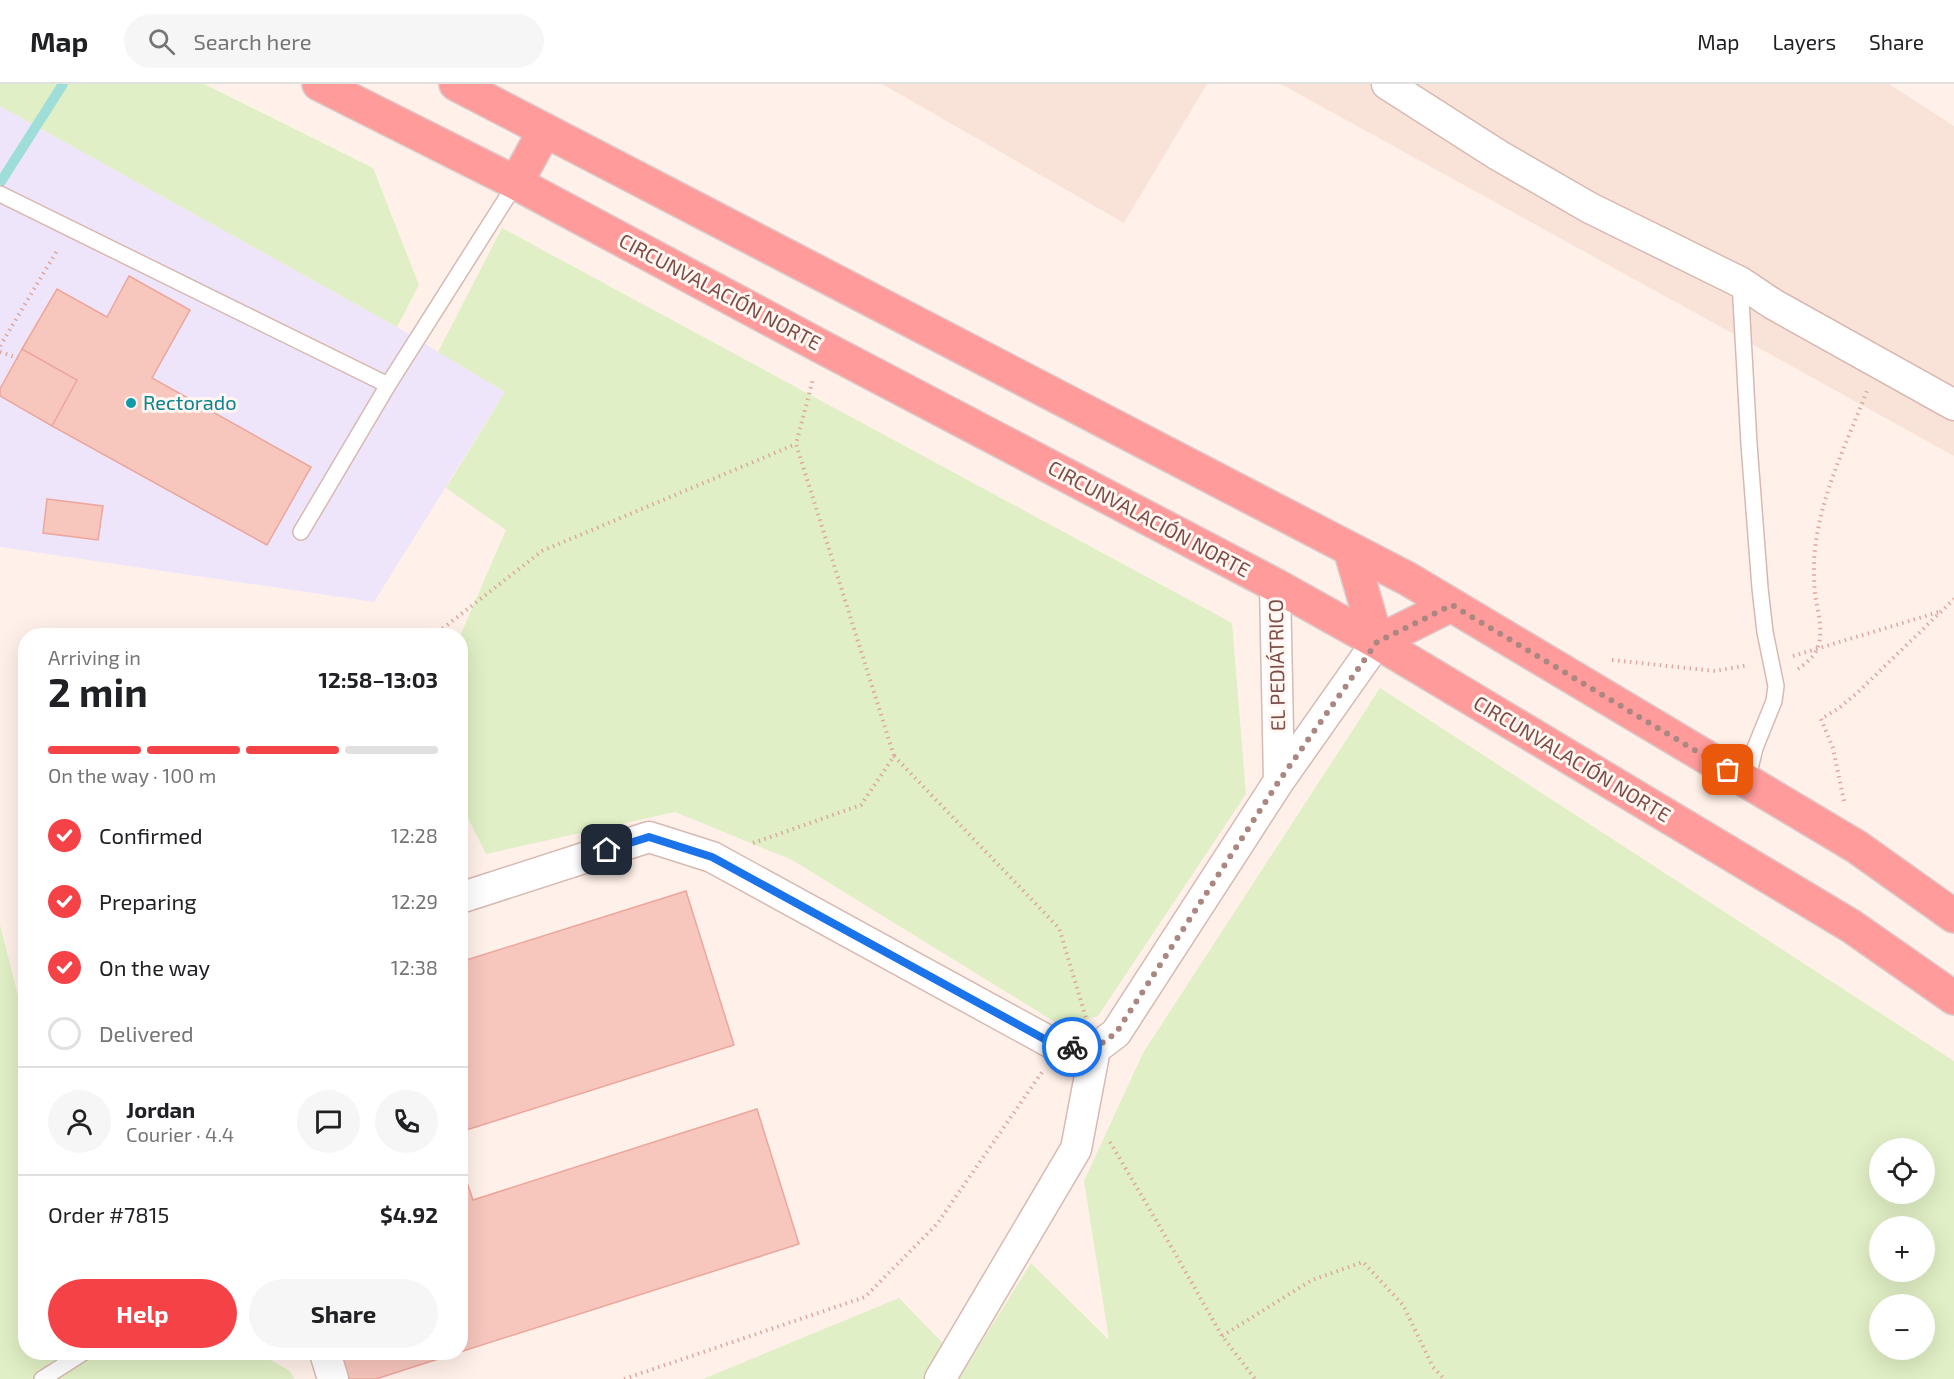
<!DOCTYPE html>
<html lang="en">
<head>
<meta charset="utf-8">
<style>
	body { margin:0; font-family:"Exo 2",sans-serif; background:#f6f6f6; color:#202124; height:100vh; display:flex; flex-direction:column; font-size:22px; white-space:nowrap }
	* { box-sizing:border-box; margin:0 }
	p { font-size:20px; color:#757577 }
	.icon { flex:none; width:33px; height:33px; fill:none; stroke:currentColor; stroke-width:2; stroke-linecap:round; stroke-linejoin:round }
	.map { position:relative; flex:1; overflow:hidden }
	.sheet { position:absolute; left:18px; top:544px; width:450px; height:732px; display:flex; flex-direction:column; background:#fff; border-radius:24px; box-shadow:0 6px 24px #0002 }
	.sheet>* { flex:none }
	.controls { position:absolute; left:1869px; top:1054px; display:grid; gap:12px }
	.controls a { display:grid; place-items:center; width:66px; height:66px; border-radius:50%; background:#fff; box-shadow:0 6px 24px #0002; font-size:30px }
	.pin { position:absolute; display:grid; place-items:center; width:51px; height:51px; color:#fff; margin:-26px; border-radius:12px; box-shadow:0 3px 9px #0006 }
	.courier { position:absolute; display:grid; place-items:center; width:60px; height:60px; margin:-30px; border:4px solid #1a73e8; border-radius:50%; background:#fff; color:#222; box-shadow:0 2px 8px #0007 }
	.overview em { font-style:normal; font-weight:700 }
	.overview div { display:flex; flex-direction:column-reverse }
	.overview { display:flex; align-items:center; justify-content:space-between; height:102px; padding:0 30px }
	h1 { font-size:39px; font-weight:700; line-height:45px }
	.bar { display:grid; grid-template-columns:repeat(4,1fr); gap:9px 6px; align-content:center; height:72px; padding:0 30px }
	.bar i { height:8px; border-radius:4px; background:#e0e0e0 }
	.bar .current { background:#f54247 }
	.bar p { grid-column:span 4 }
	.line { display:flex; align-items:center; gap:15px; padding:0 30px; border-top:2px solid #e0e0e0 }
	.line div { flex:1 }
	.round { display:grid; place-items:center; flex:none; width:63px; height:63px; border-radius:32px; background:#f6f6f6 }
	ol { padding:0 30px; list-style:none }
	li { display:flex; align-items:center; gap:18px; height:66px }
	li p { margin-inline-start:auto }
	li .icon { padding:6px; border-radius:50%; background:#f54247; color:#fff; stroke-width:4 }
	li:last-child { color:#757577 }
	li i { width:33px; height:33px; border:3px solid #e0e0e0; border-radius:50% }
	.button { display:flex; gap:12px; margin-top:auto; padding:12px 30px }
	.button a { flex:1; height:69px; border-radius:36px; background:#f54247; color:#fff; font-size:24px; font-weight:700; line-height:69px; text-align:center }
	.button a+a { background:#f6f6f6; color:#202124 }
	header { display:flex; align-items:center; gap:36px; box-sizing:border-box; height:84px; padding:0 30px; background:#fff; border-bottom:2px solid #e0e0e0 }
	header strong { font-size:28px }
	nav { display:flex; gap:33px; margin-inline-start:auto; font-size:21px }
	.search { width:420px; height:54px; background:#f6f6f6; display:flex; align-items:center; gap:15px; box-sizing:border-box; padding:0 21px; border-radius:33px; color:#757577; font-size:22px }
	.map>svg:first-child { display:block }
</style>
</head>
<body>
<header>
<strong>Map</strong>
<div class="search"><svg class="icon" aria-label="search" viewBox="0 0 24 24"><circle cx="10" cy="10" r="6"/><path d="M15 15l6 6"/></svg>Search here</div>
<nav><a>Map</a><a>Layers</a><a>Share</a></nav>
</header>
<div class="map">
<svg width="1954" height="1295" viewBox="0 0 1954 1295">
	<rect width="100%" height="100%" fill="#fff1e9"/>
	<path fill="#f9e3d9" d="M882,0H1207L1124,139Z
		M1281,0H1889L1954,42V372Z"/>
	<path fill="#eee5fb" d="M0,22L397,243L505,308L374,518L0,463Z"/>
	<path fill="#e0efc5" fill-rule="evenodd" d="M0,0H204L373,84L419,201L397,243L0,22Z
		M502,144L1232,539L1246,710L1098,932L1063,943L792,776L675,728L486,770L461,720L460,552L506,446L446,404L505,308L438,268Z
		M1380,604L1954,977V1295H703L899,1214L966,1283L1031,1179L1109,1256L1084,1097L1143,969ZM1880,1065H1924V1110H1880ZM1880,1143H1924V1188H1880ZM1880,1221H1924V1266H1880Z
		M0,841L25,939L26,1269H258L290,1287L294,1295H0Z"/>
	<g fill="none" stroke-linecap="round" stroke-linejoin="round">
		<path stroke="#9fded8" stroke-width="10" d="M0,99L63,0"/>
	</g>
	<path fill="#f7c6bd" stroke="#eca69c" stroke-width="1.5" d="M129,192L190,226L152,294L311,383L267,461L52,342L77,296L22,265L57,205L107,233Z
		M22,265L77,296L52,342L0,312V305Z
		M47,415L103,422L98,456L43,449Z
		M686,807L734,961L460,1048V878Z
		M757,1025L799,1160L460,1268V1078L473,1116Z
		M334,1269H457L376,1295H342Z"/>
	<g fill="none" stroke-linecap="round" stroke-linejoin="round">
		<defs>
			<path id="lane" d="M0,110L388,301
				M1740,198L1749,360L1760,504L1765,548L1776,602L1774,617L1755,664L1747,697
				M301,448L388,301L516,99
				M42,1295L83,1269"/>
			<path id="street" d="M1387,0L1498,71L1590,124L1740,198L1773,220L1954,321
				M1275,501L1279,697
				M460,814L649,753L712,773L1059,963L1095,965L1116,949L1279,697L1377,558
				M325,1269L333,1295
				M940,1295L1076,1065L1095,965"/>
			<path id="highway" d="M319,0L516,99L822,263L1275,501L1377,558L1851,842L1954,914
				M456,0L1408,495L1857,763L1954,832
				M516,99L545,46
				M1350,465L1377,558L1451,521"/>
		</defs>
		<use href="#lane" stroke="#d7b9b1" stroke-width="18"/>
		<use href="#street" stroke="#d7b9b1" stroke-width="33"/>
		<use href="#highway" stroke="#dbcdcc" stroke-width="36"/>
		<path stroke="#dda89f" stroke-width="4" stroke-dasharray="1.5 4.5" stroke-linecap="butt" d="M0,262L58,165
			M0,268L18,274
			M433,552L542,467L796,360
			M1793,572L1939,528
			M1612,576L1715,587L1748,581
			M1798,585C1805,580 1814,573 1817,565C1824,548 1818,528 1815,511C1814,500 1814,489 1814,478C1817,418 1845,363 1867,307
			M894,672L1059,844L1086,934
			M1844,717L1833,664L1821,635L1839,624L1856,610L1954,515
			M753,759L861,721L894,672L796,360L813,295
			M1110,1058L1160,1143L1222,1252L1255,1295
			M1222,1252L1312,1196L1363,1178L1403,1221L1433,1283L1444,1295
			M624,1295L865,1213L937,1140L1042,988"/>
		<use href="#lane" stroke="#fff" stroke-width="15"/>
		<use href="#street" stroke="#fff" stroke-width="30"/>
		<use href="#highway" stroke="#ff9b9a" stroke-width="33"/>
	</g>
	<g fill="none" stroke-linecap="round" stroke-linejoin="round">
		<path stroke="#aa8780" stroke-width="6" stroke-dasharray="0 10.8" d="M1072,963L1095,964L1116,949L1279,697L1377,558L1452,521L1728,686"/>
		<path stroke="#1a73e8" stroke-width="8" d="M607,766L649,753L712,773L1059,963H1072"/>
	</g>
	<circle fill="#0f9aa8" stroke="#fff6f2" stroke-width="2" cx="131" cy="319" r="6"/>
	<g text-anchor="middle" stroke-width="6" stroke-linejoin="round" paint-order="stroke">
		<g font-size="20" fill="#7d4e48" stroke="#fff6f2">
			<text transform="translate(720 208) rotate(28)" y="7">CIRCUNVALACIÓN NORTE</text>
			<text transform="translate(1149 435) rotate(28)" y="7">CIRCUNVALACIÓN NORTE</text>
			<text transform="translate(1277 581) rotate(-91)" y="7">EL PEDIÁTRICO</text>
			<text transform="translate(1572 675) rotate(31)" y="7">CIRCUNVALACIÓN NORTE</text>
		</g>
		<g font-size="20" fill="#0d838f" stroke="#fff6f2" text-anchor="start">
			<text x="143" y="326">Rectorado</text>
		</g>
	</g>
</svg>
<div class="controls">
<a><svg class="icon" aria-label="locate" viewBox="0 0 24 24"><circle cx="12" cy="12" r="6"/><path d="M12 2v4M12 18v4M2 12h4M18 12h4"/></svg></a>
<a>+</a>
<a>−</a>
</div>
<div class="pin" style="left:1728px;top:686px;background:#ea580c"><svg class="icon" aria-label="bag" viewBox="0 0 24 24"><path d="M5 8h14l-1 12H6zM9 8a3 3 0 0 1 6 0"/></svg></div>
<div class="pin" style="left:607px;top:766px;background:#1f2937"><svg class="icon" aria-label="home" viewBox="0 0 24 24"><path d="M3 11l9-7 9 7M6 9v11h12V9"/></svg></div>
<div class="courier" style="left:1072px;top:963px"><svg class="icon" aria-label="bike" viewBox="0 0 24 24"><circle cx="6" cy="16" r="4"/><circle cx="18" cy="16" r="4"/><path d="M6 16l4-8h5l3 8M10 8l3 8H6M13 5h3"/></svg></div>
<section class="sheet">
<div class="overview"><div><h1>2 min</h1><p>Arriving in</p></div><em>12:58–13:03</em></div>
<div class="bar"><i class="current"></i><i class="current"></i><i class="current"></i><i></i><p>On the way · 100 m</p></div>
<ol>
<li><svg class="icon" aria-label="check" viewBox="0 0 24 24"><path d="M5 12l5 5 9-10"/></svg>Confirmed<p>12:28</p></li>
<li><svg class="icon" aria-label="check" viewBox="0 0 24 24"><path d="M5 12l5 5 9-10"/></svg>Preparing<p>12:29</p></li>
<li><svg class="icon" aria-label="check" viewBox="0 0 24 24"><path d="M5 12l5 5 9-10"/></svg>On the way<p>12:38</p></li>
<li><i></i>Delivered</li>
</ol>
<div class="line" style="height:108px"><a class="round"><svg class="icon" aria-label="person" viewBox="0 0 24 24"><circle cx="12" cy="8" r="4"/><path d="M4 21q1-7 8-7t8 7"/></svg></a><div><b>Jordan</b><p>Courier · 4.4</p></div><a class="round"><svg class="icon" aria-label="chat" viewBox="0 0 24 24"><path d="M4 5h16v11H9l-5 4z"/></svg></a><a class="round"><svg class="icon" aria-label="phone" viewBox="0 0 24 24"><path d="M5 4h4l2 5-3 2q2 4 5 5l2-3 5 2v4C11 20 4 13 5 4z"/></svg></a></div>
<div class="line" style="height:78px"><div>Order #7815</div><b>$4.92</b></div>
<div class="button"><a>Help</a><a>Share</a></div>
</section>
</div>
</body>
</html>
